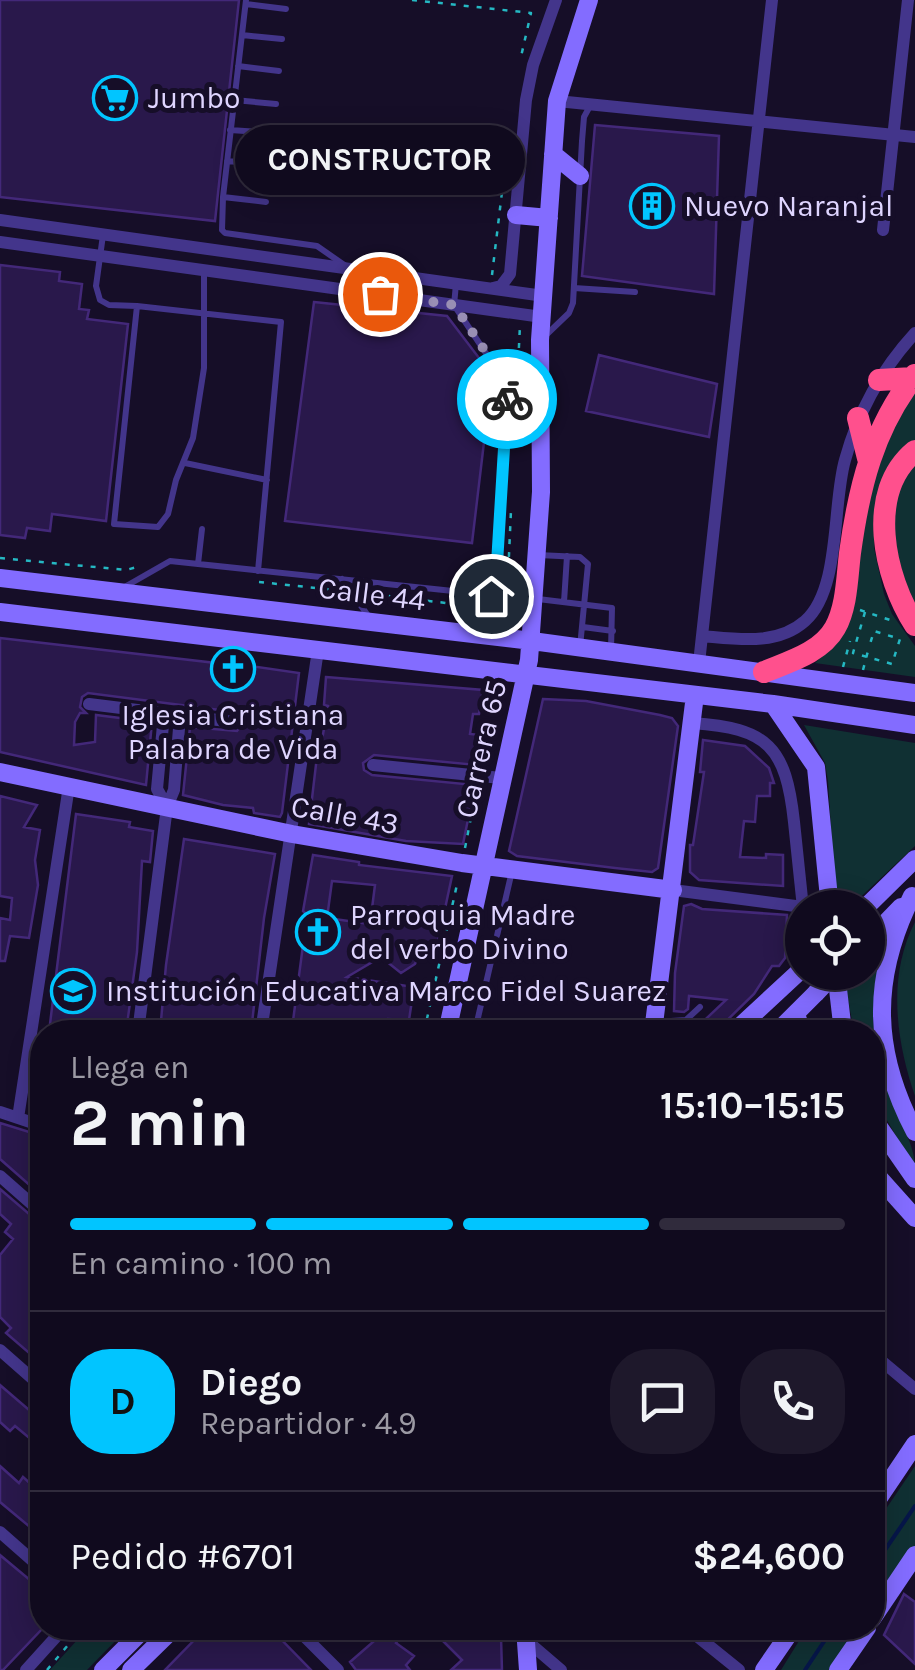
<!DOCTYPE html>
<html lang="es">
<head>
<meta charset="utf-8">
<style>
	body { margin:0; font-family:Karla,sans-serif; background:#1e182b; color:#f1f3f6; height:100vh; display:flex; flex-direction:column; font-size:38px; white-space:nowrap }
	* { box-sizing:border-box; margin:0 }
	p { font-size:32px; color:#9c9aa4 }
	.icon { flex:none; width:55px; height:55px; fill:none; stroke:currentColor; stroke-width:2; stroke-linecap:round; stroke-linejoin:round }
	.map { position:relative; flex:1; overflow:hidden }
	.sheet { position:absolute; left:30px; top:1020px; width:855px; height:620px; display:flex; flex-direction:column; background:#100a1e; border-radius:40px; box-shadow:0 5px 25px #0003,0 0 0 2px #302b3c }
	.sheet>* { flex:none }
	.buttons { position:absolute; left:785px; top:890px; display:grid; gap:20px }
	.buttons a { display:grid; place-items:center; width:100px; height:100px; border-radius:50%; background:#100a1e; box-shadow:0 5px 25px #0003,0 0 0 2px #302b3c; font-size:50px }
	.pin { position:absolute; display:grid; place-items:center; width:85px; height:85px; color:#fff; margin:-42px; border:5px solid #fff; border-radius:50%; box-shadow:0 2px 10px #0007 }
	.courier { position:absolute; display:grid; place-items:center; width:100px; height:100px; margin:-50px; border:8px solid #01c5ff; border-radius:50%; background:#fff; color:#222; box-shadow:0 2px 12px #0007 }
	.bubble { position:absolute; height:70px; border-radius:35px; background:#100a1e; box-shadow:0 5px 25px #0003,0 0 0 2px #302b3c; font-size:32px; font-weight:700; line-height:70px; text-align:center }
	.headline em { font-style:normal; font-weight:700 }
	.headline div { display:flex; flex-direction:column-reverse }
	.headline { display:flex; align-items:center; justify-content:space-between; height:170px; padding:0 40px }
	h1 { font-size:65px; font-weight:700; line-height:75px }
	.bar { display:grid; grid-template-columns:repeat(4,1fr); gap:15px 10px; align-content:center; height:120px; padding:0 40px }
	.bar i { height:12px; border-radius:8px; background:#302b3c }
	.bar .active { background:#01c5ff }
	.bar p { grid-column:span 4 }
	.line { display:flex; align-items:center; gap:25px; padding:0 40px; border-top:2px solid #302b3c }
	.line div { flex:1 }
	.round { display:grid; place-items:center; flex:none; width:105px; height:105px; border-radius:40px; background:#1e182b }
	.map>svg:first-child { display:block }
</style>
</head>
<body>
<div class="map">
<svg width="915" height="1670" viewBox="0 0 915 1670">
	<rect width="100%" height="100%" fill="#160e28"/>
	<path fill="#103033" d="M915,385V442L876,512L874,548L884,594L892,614L915,646V677L815,663L829,650L873,458Z
		M915,460V606C902,572 885,534 896,496C900,484 909,471 915,460Z
		M804,725L915,743V846L850,907H836L828,781L825,763Z
		M915,922V1096C896,1041 887,976 915,922Z
		M890,931C871,997 865,1031 890,1097C899,1122 915,1143 915,1169L872,1094V1032H854L844,977L848,973L868,972V953Z
		M915,1466V1548L873,1611V1528Z
		M88,1628H128L87,1670H50Z
		M807,1628H862L832,1670H781Z"/>
	<g fill="none" stroke-linecap="round" stroke-linejoin="round">
		<path stroke="#061649" stroke-width="4" d="M872,1569L915,1506
			M805,1670L833,1628"/>
	</g>
	<path fill="#29184b" stroke="#432879" stroke-width="2.5" fill-rule="evenodd" d="M0,0H239L215,221L0,197Z
		M595,125L719,136L714,294L582,276Z
		M0,265L60,272L59,281L82,284L79,309L89,310L87,319L128,324L106,521L52,514L50,531L27,528L25,538L0,535Z
		M314,302L447,316L492,375L472,543L285,521Z
		M599,355L717,384L709,437L586,411Z
		M0,638L225,664V661L245,662L244,665L299,673L282,813L280,817L254,813L253,808L223,805L183,795L190,727L237,731L244,722L235,712L88,693L82,697L80,707L86,713H80L75,722L74,745L95,742L96,715L152,722L146,785L0,752Z
		M326,677L483,690L479,714H473L470,734L480,735L476,765L374,755L363,763L364,770L372,775L475,785L463,844L406,841L309,824L319,739L322,740L328,706L324,705Z
		M543,699L586,701L660,715L672,718L678,726L658,868L652,872L615,868L517,856L509,851Z
		M703,740L745,746L769,768L774,783H770V796H757L755,822L744,821L740,857L766,858V854L783,855V886L699,880L690,872V845H693L704,772H700Z
		M0,796L37,805L24,827L40,830L35,860L38,885L29,938L10,936L5,961H0V918L10,920L12,898L0,896Z
		M76,814L130,822L129,827L153,831L150,862L142,861L137,952L126,1032H49Z
		M184,839L275,854L264,918L251,1032H160L166,965Z
		M313,855L359,862V865L452,876L437,946L423,945L415,964L401,973L381,957L347,977L414,987L409,1020L388,1019L384,1032H360L293,1021L307,915L303,911ZM332,881L375,885L370,924L327,918Z
		M691,904L702,909L787,915L785,958L779,966H772L754,994L715,1032H692L726,1000L689,996L688,1009L684,1012L674,1011L675,973L684,906Z
		M0,1123L42,1136V1196L0,1159Z
		M0,1189L42,1225V1268L38,1273L42,1278V1364L6,1333L11,1328L0,1317V1255L13,1239L5,1232L11,1224L0,1214Z
		M0,1385L42,1421V1441L37,1436L33,1441L15,1426L10,1431L0,1422Z
		M0,1466L19,1483L23,1477L42,1494V1537L0,1502Z
		M0,1555L42,1590V1629L3,1670H0Z
		M904,1594L915,1602V1664L884,1635Z
		M206,1628H270L311,1670H165Z
		M389,1628L401,1636L396,1643L414,1656L406,1665L410,1670H356L350,1662Z
		M445,1628H491L489,1632L501,1637L502,1670H451L462,1660L437,1635Z"/>
	<g fill="none" stroke-linecap="round" stroke-linejoin="round">
		<path stroke="#25b8c3" stroke-width="2.5" stroke-dasharray="5 8" stroke-linecap="butt" d="M412,0L531,13L520,61
			M492,275L509,134
			M517,387L520,325
			M0,558L126,570L137,567
			M259,582L335,590
			M363,593L479,607
			M860,610L890,620
			M506,622L511,510
			M843,667L850,641
			M863,670L869,647
			M482,765L499,689
			M465,848L477,787
			M424,1032L458,880
			M47,1670L74,1638"/>
		<path stroke="#43358b" stroke-width="6" d="M246,0L223,197L222,230L225,233L317,246L350,269V289
			M246,4L286,9
			M242,35L282,39
			M238,66L279,71
			M234,100L276,104
			M230,130L275,133
			M227,161L271,165
			M223,197L266,202
			M103,235L96,286L100,300L109,305L137,306L114,524L158,527L168,514L176,480L193,438L204,368V271
			M456,284L454,305L503,379L507,391L496,581L481,633
			M574,288L635,292
			M137,306L281,322L258,571
			M545,336L569,313L573,303L582,141L584,117L590,106
			M185,463L267,480
			M538,555L580,557L588,564L580,647
			M198,564L202,529
			M342,579L369,617
			M121,589L170,561L491,595
			M538,599L612,608L611,650
			M564,602L567,556
			M583,627L613,631
			M656,1022L686,1020L700,1007
			M469,1032L477,1022L512,871"/>
		<path stroke="#43358b" stroke-width="12" d="M557,101L915,137
			M0,220L544,296
			M883,230L908,0
			M0,242L542,317
			M493,288L501,286L510,274L526,100L533,65L556,0
			M702,636C737,639 777,646 805,621C841,589 832,505 845,460C858,412 881,370 915,333
			M699,663L772,0
			M89,704L234,722
			M164,714L157,789L167,807
			M692,723C768,728 786,747 794,822C797,850 800,879 803,908
			M373,765L501,778
			M673,890L803,907
			M800,971L802,921
			M262,1026L300,1032
			M138,1032L167,807L174,790L180,716
			M261,1032L318,650
			M0,1112L42,1126
			M18,1118L69,786
			M0,1176L42,1213
			M0,1350L42,1387
			M872,1353L915,1389
			M0,1532L42,1569
			M296,1628L338,1670
			M687,1628L739,1670
			M526,1640L561,1670
			M26,1670L64,1628"/>
		<path stroke="#836cff" stroke-width="18" d="M553,154L580,176
			M516,215L549,218
			M0,578L532,641L915,693
			M0,612L773,704L915,725
			M773,704L816,767L830,908
			M0,772L292,834L462,863L673,890
			M912,896C871,978 872,1051 915,1132
			M865,908L915,859
			M868,941L901,907
			M836,972L843,1032
			M796,1014L802,1032
			M447,1032L529,660L541,492L540,340L557,101L589,0
			M653,1032L695,695
			M734,1032L802,969
			M777,1032L816,993
			M872,1117L915,1179
			M872,1170L915,1218
			M872,1508L915,1444
			M872,1619L915,1555
			M525,1628L528,1670
			M103,1670L145,1628
			M131,1670L174,1628
			M764,1670L793,1628
			M838,1670L867,1628"/>
		<path stroke="#ff508d" stroke-width="22" d="M879,380L913,378
			M858,418L868,458
			M915,451C865,492 884,577 915,625
			M764,672C788,662 821,653 835,628C847,607 847,577 850,553C859,487 873,429 915,375"/>
		<path stroke="#25b8c3" stroke-width="2.5" stroke-dasharray="5 8" stroke-linecap="butt" d="M865,612L853,653L892,664L900,639L874,631L869,647"/>
		<path stroke="#836cff" stroke-width="18" d="M816,993L836,972"/>
	</g>
	<g fill="none" stroke-linecap="round" stroke-linejoin="round">
		<path stroke="#998fb4" stroke-width="10" stroke-dasharray="0 18" d="M380,294L454,305L504,379L507,399"/>
		<path stroke="#01c5ff" stroke-width="12" d="M491,596L496,580L507,399"/>
	</g>
	<defs>
		<symbol id="supermarket-ring" viewBox="-11 -11 22 22"><circle r="9.5" fill="#160e28" stroke="#01c5ff" stroke-width="1.5"/><path d="M-6-5.5h2.5l.6 2H6L4.5 2H-2.5L-4.4-4H-6ZM-1.5 3.2a1.3 1.3 0 1 0 .1 0ZM3 3.2a1.3 1.3 0 1 0 .1 0Z" fill="#01c5ff"/></symbol>
		<symbol id="building-ring" viewBox="-11 -11 22 22"><circle r="9.5" fill="#160e28" stroke="#01c5ff" stroke-width="1.5"/><path d="M-4-6H4V6H1V3H-1V6H-4ZM-2.5-4.3h1.7v1.8h-1.7ZM.8-4.3h1.7v1.8H.8ZM-2.5-1h1.7V.8h-1.7ZM.8-1h1.7V.8H.8Z" fill="#01c5ff"/></symbol>
		<symbol id="church-ring" viewBox="-11 -11 22 22"><circle r="9.5" fill="#160e28" stroke="#01c5ff" stroke-width="1.5"/><path d="M-1.2-6h2.4v3.5h3.3v2.4h-3.3V6h-2.4V-.1h-3.3v-2.4h3.3Z" fill="#01c5ff"/></symbol>
		<symbol id="school-ring" viewBox="-11 -11 22 22"><circle r="9.5" fill="#160e28" stroke="#01c5ff" stroke-width="1.5"/><path d="M0-5L7-2L0 1L-7-2ZM-4 1L0 2.5L4 1V4Q0 6-4 4Z" fill="#01c5ff"/></symbol>
	</defs>
	<g fill-rule="evenodd">
		<use href="#supermarket-ring" x="90" y="73" width="50" height="50"/>
		<use href="#building-ring" x="627" y="181" width="50" height="50"/>
		<use href="#church-ring" x="208" y="644" width="50" height="50"/>
		<use href="#church-ring" x="293" y="907" width="50" height="50"/>
		<use href="#school-ring" x="48" y="966" width="50" height="50"/>
	</g>
	<g text-anchor="middle" stroke-width="10" stroke-linejoin="round" paint-order="stroke">
		<g font-size="30" fill="#dfd5ff" stroke="#160e28" text-anchor="start">
			<text x="148" y="108">Jumbo</text>
			<text x="684" y="216">Nuevo Naranjal</text>
			<text x="233" y="725" text-anchor="middle">Iglesia Cristiana<tspan x="233" dy="34">Palabra de Vida</tspan></text>
			<text x="350" y="925">Parroquia Madre<tspan x="350" dy="34">del verbo Divino</tspan></text>
			<text x="106" y="1001">Institución Educativa Marco Fidel Suarez</text>
		</g>
		<g font-size="30" fill="#dfd5ff" stroke="#160e28">
			<text transform="translate(372 594) rotate(7)" y="10">Calle 44</text>
			<text transform="translate(481 749) rotate(-77)" y="10">Carrera 65</text>
			<text transform="translate(345 815) rotate(10)" y="10">Calle 43</text>
		</g>
	</g>
</svg>
<div class="buttons">
<a><svg class="icon" aria-label="locate" viewBox="0 0 24 24"><circle cx="12" cy="12" r="6"/><path d="M12 2v4M12 18v4M2 12h4M18 12h4"/></svg></a>
</div>
<div class="pin" style="left:380px;top:294px;background:#ea580c"><svg class="icon" aria-label="bag" viewBox="0 0 24 24"><path d="M5 8h14l-1 12H6zM9 8a3 3 0 0 1 6 0"/></svg></div>
<div class="pin" style="left:491px;top:596px;background:#1f2937"><svg class="icon" aria-label="home" viewBox="0 0 24 24"><path d="M3 11l9-7 9 7M6 9v11h12V9"/></svg></div>
<div class="courier" style="left:507px;top:399px"><svg class="icon" aria-label="bike" viewBox="0 0 24 24"><circle cx="6" cy="16" r="4"/><circle cx="18" cy="16" r="4"/><path d="M6 16l4-8h5l3 8M10 8l3 8H6M13 5h3"/></svg></div>
<div class="bubble" style="left:235px;top:125px;width:290px">CONSTRUCTOR</div>
<section class="sheet">
<div class="headline"><div><h1>2 min</h1><p>Llega en</p></div><em>15:10–15:15</em></div>
<div class="bar"><i class="active"></i><i class="active"></i><i class="active"></i><i></i><p>En camino · 100 m</p></div>
<div class="line" style="height:180px"><b class="round" style="background:#01c5ff;color:#111">D</b><div><b>Diego</b><p>Repartidor · 4.9</p></div><a class="round"><svg class="icon" aria-label="chat" viewBox="0 0 24 24"><path d="M4 5h16v11H9l-5 4z"/></svg></a><a class="round"><svg class="icon" aria-label="phone" viewBox="0 0 24 24"><path d="M5 4h4l2 5-3 2q2 4 5 5l2-3 5 2v4C11 20 4 13 5 4z"/></svg></a></div>
<div class="line" style="height:130px"><div>Pedido #6701</div><b>$24,600</b></div>
</section>
</div>
</body>
</html>
